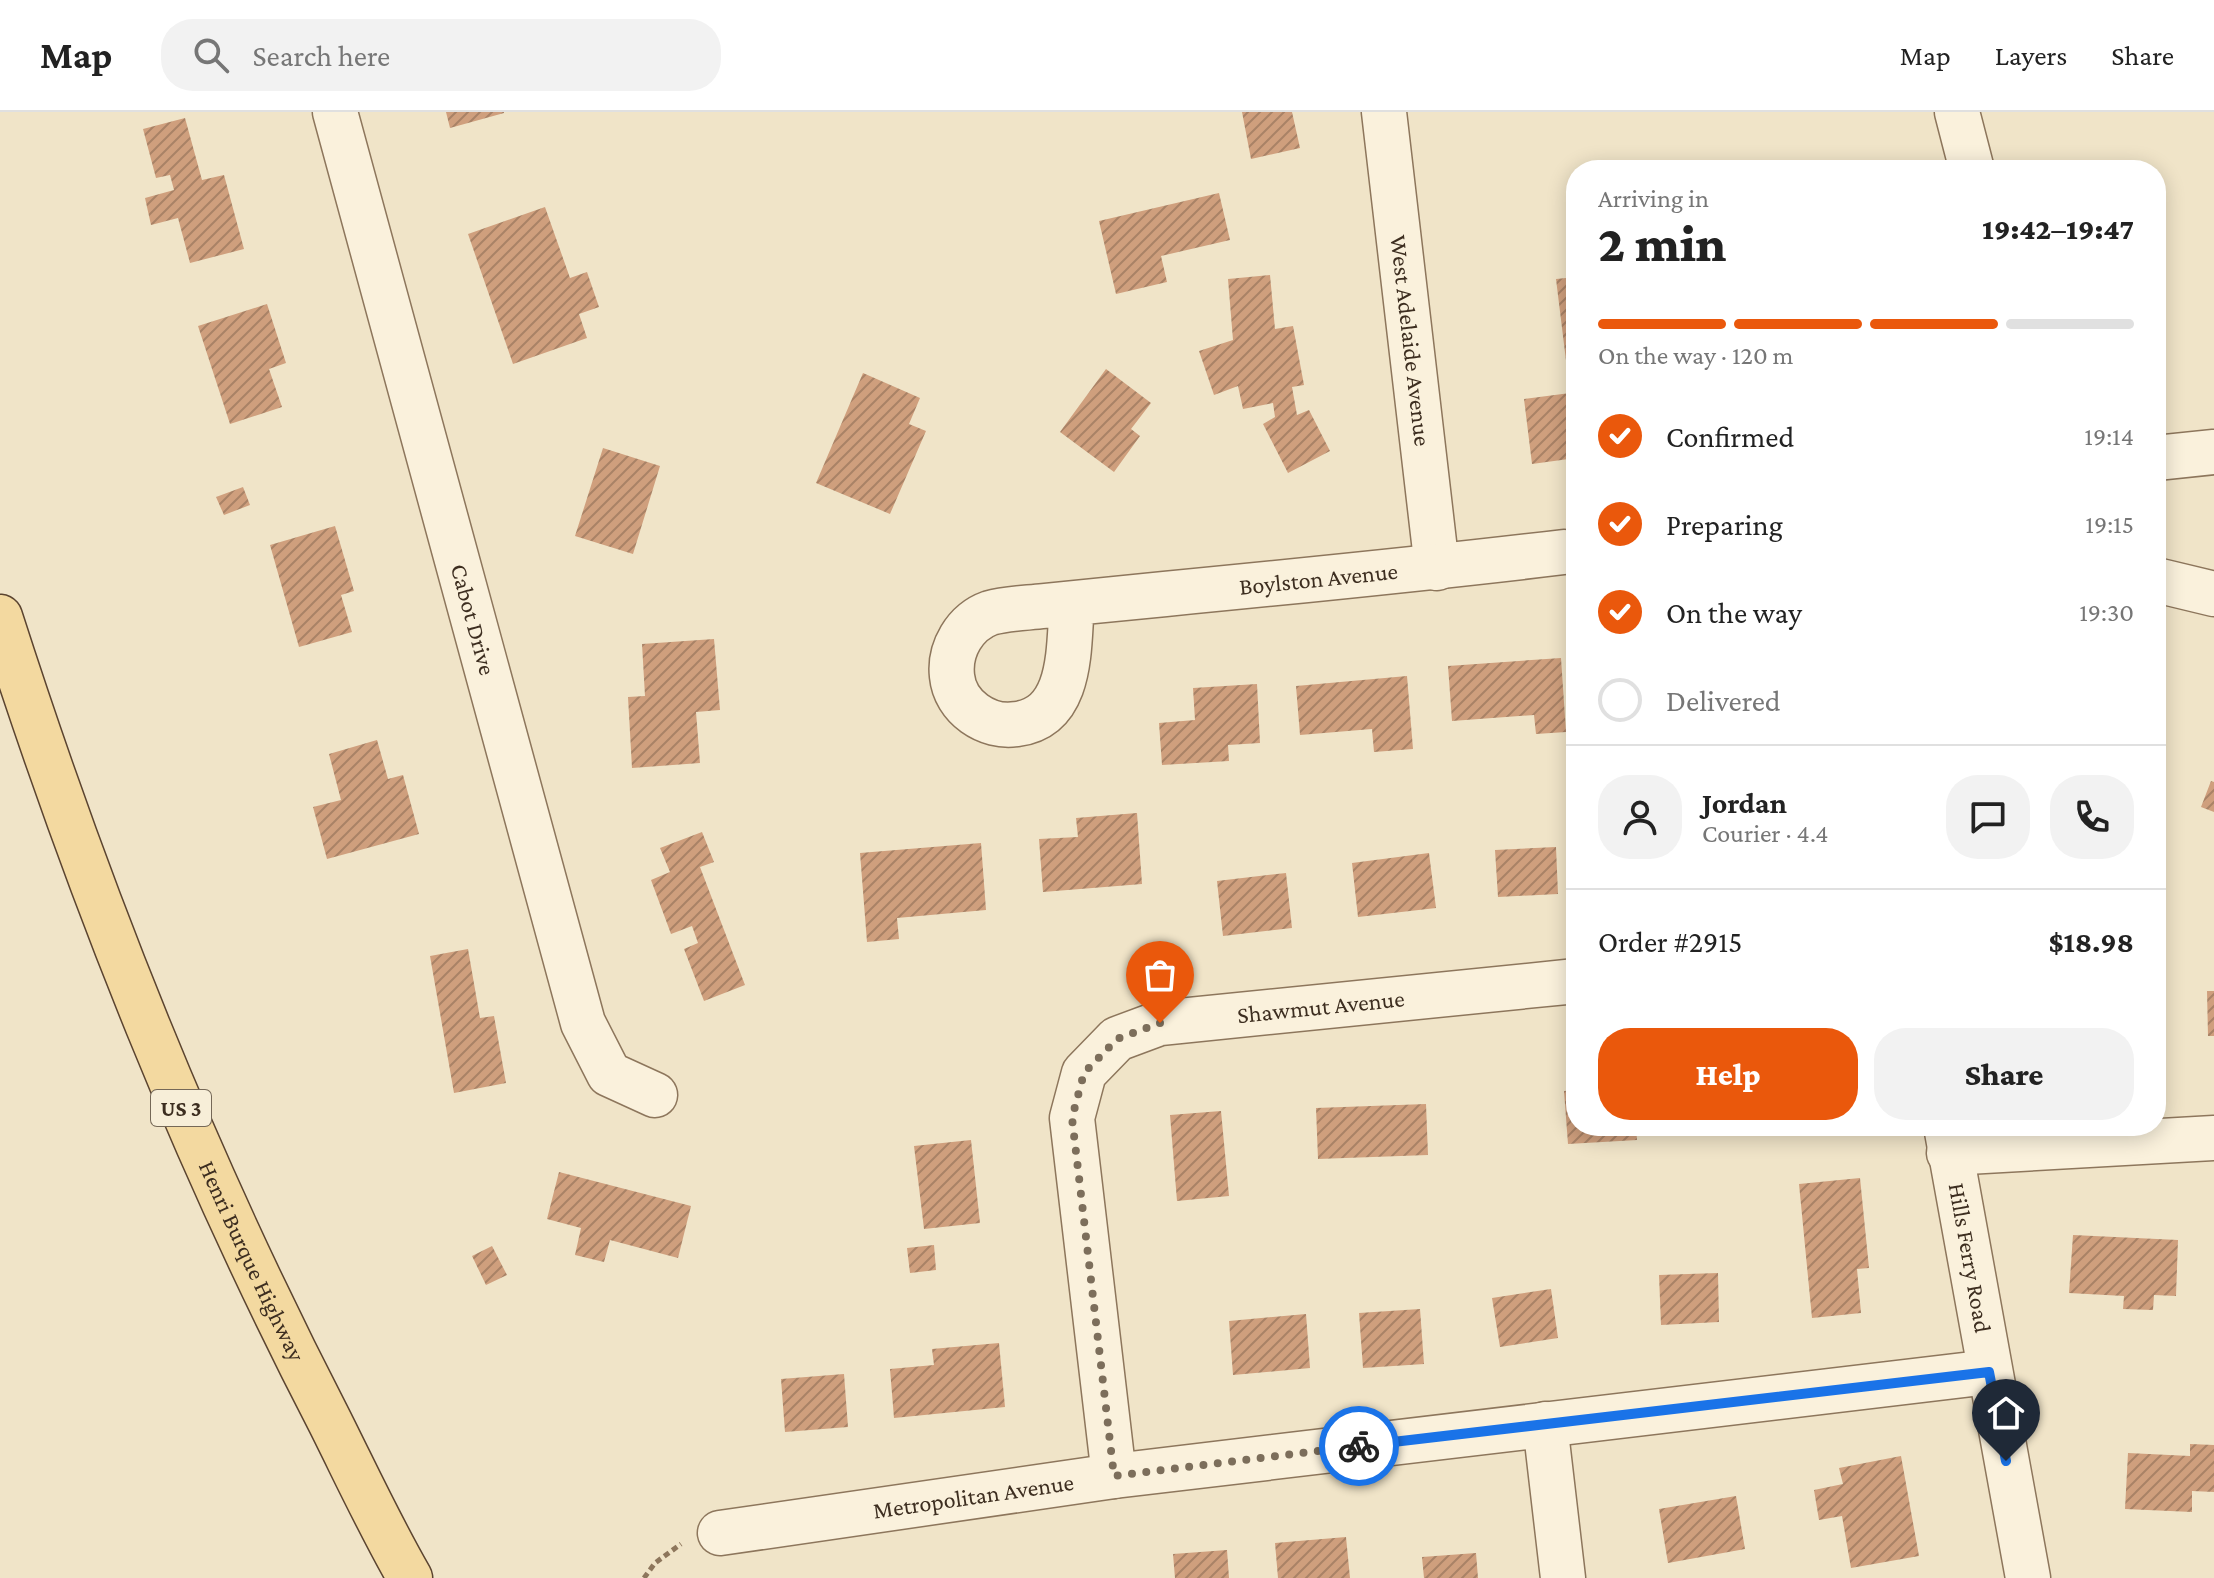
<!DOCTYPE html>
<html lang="en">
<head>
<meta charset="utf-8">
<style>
	body { margin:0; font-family:"Crimson Pro",serif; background:#f2f2f2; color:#222; height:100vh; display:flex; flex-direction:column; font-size:30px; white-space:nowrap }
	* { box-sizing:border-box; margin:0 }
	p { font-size:26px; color:#767676 }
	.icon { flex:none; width:44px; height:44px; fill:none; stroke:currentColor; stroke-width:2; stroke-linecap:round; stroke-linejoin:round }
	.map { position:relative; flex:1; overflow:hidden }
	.details { position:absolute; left:1566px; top:48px; width:600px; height:976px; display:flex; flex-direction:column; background:#fff; border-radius:32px; box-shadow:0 4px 20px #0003 }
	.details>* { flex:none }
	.pin { position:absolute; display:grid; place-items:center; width:68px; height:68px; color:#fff; margin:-82px -34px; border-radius:50% 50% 50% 0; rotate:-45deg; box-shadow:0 0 8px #0007 }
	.pin .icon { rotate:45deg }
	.courier { position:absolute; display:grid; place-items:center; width:80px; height:80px; margin:-40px; border:6px solid #1a73e8; border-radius:50%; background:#fff; color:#222; box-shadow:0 2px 10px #0007 }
	.overview em { font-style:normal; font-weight:800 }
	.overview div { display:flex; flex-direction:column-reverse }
	.overview { display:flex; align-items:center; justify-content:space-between; height:136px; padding:0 32px }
	h1 { font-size:52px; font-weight:800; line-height:60px }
	.bar { display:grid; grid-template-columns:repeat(4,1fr); gap:12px 8px; align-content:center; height:96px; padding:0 32px }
	.bar i { height:10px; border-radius:6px; background:#e0e0e0 }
	.bar .selected { background:#ea580c }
	.bar p { grid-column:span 4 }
	.line { display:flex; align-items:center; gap:20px; padding:0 32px; border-top:2px solid #e0e0e0 }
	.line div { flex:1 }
	.round { display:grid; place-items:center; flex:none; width:84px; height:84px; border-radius:32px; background:#f2f2f2 }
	ol { padding:0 32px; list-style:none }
	li { display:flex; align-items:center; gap:24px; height:88px }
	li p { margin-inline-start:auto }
	li .icon { padding:8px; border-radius:50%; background:#ea580c; color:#fff; stroke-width:4 }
	li:last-child { color:#767676 }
	li i { width:44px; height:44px; border:4px solid #e0e0e0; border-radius:50% }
	.cta { display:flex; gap:16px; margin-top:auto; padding:16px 32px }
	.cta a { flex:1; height:92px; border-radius:32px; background:#ea580c; color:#fff; font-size:32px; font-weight:800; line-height:92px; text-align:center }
	.cta a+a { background:#f2f2f2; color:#222 }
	header { display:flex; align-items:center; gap:48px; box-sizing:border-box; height:112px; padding:0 40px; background:#fff; border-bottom:2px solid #e0e0e0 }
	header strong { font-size:38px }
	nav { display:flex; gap:44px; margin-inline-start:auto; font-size:28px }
	.search { width:560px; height:72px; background:#f2f2f2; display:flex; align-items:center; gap:20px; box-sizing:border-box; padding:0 28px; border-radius:32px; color:#767676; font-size:30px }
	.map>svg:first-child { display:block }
</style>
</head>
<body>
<header>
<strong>Map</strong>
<div class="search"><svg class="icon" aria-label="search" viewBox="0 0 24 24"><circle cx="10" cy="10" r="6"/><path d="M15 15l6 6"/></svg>Search here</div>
<nav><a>Map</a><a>Layers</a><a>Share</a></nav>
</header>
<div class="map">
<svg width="2214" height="1466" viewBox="0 0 2214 1466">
	<defs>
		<pattern id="building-hatch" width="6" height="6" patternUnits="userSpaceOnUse" patternTransform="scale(2)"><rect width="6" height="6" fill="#cf9f7d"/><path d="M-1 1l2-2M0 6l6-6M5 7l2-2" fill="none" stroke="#a98266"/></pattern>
	</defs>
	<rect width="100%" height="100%" fill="#f0e4c8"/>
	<path fill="url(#building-hatch)" d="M446,0H504V1L450,16Z
		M1242,0H1292L1300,36L1251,47Z
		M185,6L202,68L224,63L244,137L190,151L178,106L151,113L145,86L174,78L170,63L156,66L143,17Z
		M1219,81L1230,128L1161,144L1167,170L1116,182L1099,109Z
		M545,95L570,166L587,160L599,195L579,202L587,226L513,252L468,122Z
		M1270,163L1275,217L1293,214L1304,273L1292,275L1297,303L1309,298L1330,339L1288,361L1263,312L1275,305L1273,291L1243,297L1238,274L1214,283L1199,239L1233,228L1228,167Z
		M1576,165V346L1532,352L1524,287L1570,281L1556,167Z
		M2156,173L2166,219L2156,221Z
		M267,192L286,251L269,257L282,295L230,312L198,214Z
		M1106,257L1151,291L1131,317L1140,324L1114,360L1060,320Z
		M863,261L920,286L909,312L926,319L890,402L816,371Z
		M603,336L660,354L633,442L575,424Z
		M243,375L250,393L224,403L216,385Z
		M335,414L354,479L341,483L352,520L299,535L270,433Z
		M714,527L720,598L696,600L700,651L632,656L628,585L645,584L642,532Z
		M1561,546L1566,620L1536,622L1534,603L1452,609L1448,554Z
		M1407,564L1413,637L1374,640L1372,617L1300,623L1296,574Z
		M1257,572L1260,631L1228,633L1229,649L1162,653L1159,611L1195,608L1193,576Z
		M377,628L388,667L403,663L419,722L327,747L313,695L341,688L329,642Z
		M2211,669L2214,670V700L2201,695Z
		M1137,701L1142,772L1043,780L1039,727L1078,725L1076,706Z
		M702,720L714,750L700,755L745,873L704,889L684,837L698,831L692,814L671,822L651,768L670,760L660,736Z
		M981,731L986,798L897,806L899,827L867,830L860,741Z
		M1556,735L1558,782L1498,785L1495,738Z
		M1429,741L1436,796L1358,805L1352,751Z
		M1286,761L1292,816L1223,824L1217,769Z
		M468,837L480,906L494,904L506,971L454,981L430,844Z
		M2207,879H2214V924H2208Z
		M1576,978V1014H1636L1637,1028L1568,1032L1564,979Z
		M1426,992L1428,1043L1318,1047L1316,996Z
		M1221,999L1229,1084L1177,1089L1170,1003Z
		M971,1028L980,1111L924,1117L914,1034Z
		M559,1060L691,1094L678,1146L610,1128L604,1150L575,1143L581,1116L547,1107Z
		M1860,1066L1869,1156L1857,1157L1861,1201L1812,1206L1799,1072Z
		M2073,1123L2178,1128L2176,1184L2154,1183L2153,1198L2123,1197L2124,1184L2069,1181Z
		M934,1133L936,1158L910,1161L907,1136Z
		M492,1134L507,1163L486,1173L472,1144Z
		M1718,1161L1719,1210L1661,1213L1659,1163Z
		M1551,1177L1558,1226L1500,1235L1492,1186Z
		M1420,1197L1424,1252L1363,1256L1359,1201Z
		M1306,1202L1310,1256L1233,1263L1229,1209Z
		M999,1231L1005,1295L894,1306L890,1257L934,1253L932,1237Z
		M844,1262L848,1315L785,1320L781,1267Z
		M2190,1332L2214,1333V1380L2192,1379V1400L2125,1397L2128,1341L2190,1344Z
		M1901,1344L1919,1444L1851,1456L1842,1404L1819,1408L1814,1378L1843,1372L1839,1356Z
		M1736,1384L1745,1437L1668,1451L1659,1397Z
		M1346,1425L1350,1466H1278L1275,1431Z
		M1227,1438L1229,1466H1175L1173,1442Z
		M1476,1441L1478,1466H1424L1422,1445Z"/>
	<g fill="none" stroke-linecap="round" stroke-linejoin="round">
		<defs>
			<g id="minor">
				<path id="s1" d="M335,0L583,911L609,962L655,983"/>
				<path id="s2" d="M1384,0L1437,456"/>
				<path d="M1957,0L1972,58"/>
				<path d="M2156,346L2214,340"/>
				<path d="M2156,468L2214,482"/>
				<path id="s3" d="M1072,492C1068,534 1074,604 1017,612C987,617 955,595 952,564C949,537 965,510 990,501C1007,496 1027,496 1044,494C1085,490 1125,486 1165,482C1299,469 1432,456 1564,440"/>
				<path id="s4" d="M1946,1014L2028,1466"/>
				<path d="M1949,1041L2214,1026"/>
				<path d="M1545,1312L1563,1466"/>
				<path id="s5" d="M1114,1364L1072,1006L1084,961L1117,927L1160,911L1576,869"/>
				<path id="s6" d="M720,1421L1114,1364L1989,1260"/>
			</g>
			<g id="primary">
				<path id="s7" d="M0,505C90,785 195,1049 330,1310C356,1362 381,1416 410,1466"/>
			</g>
		</defs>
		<use href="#minor" stroke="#8d765c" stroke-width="47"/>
		<use href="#primary" stroke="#5b4430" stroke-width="47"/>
		<path stroke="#8d765c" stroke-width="5" stroke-dasharray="6 4" stroke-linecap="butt" d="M644,1466L655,1451L681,1432"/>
		<use href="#minor" stroke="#faf1dc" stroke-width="44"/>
		<use href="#primary" stroke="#f3d9a0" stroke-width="44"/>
	</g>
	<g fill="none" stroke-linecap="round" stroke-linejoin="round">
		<path stroke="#7c6e5b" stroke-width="8" stroke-dasharray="0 14.4" d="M1160,911L1117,927L1084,961L1072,1006L1114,1364L1359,1334"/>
		<path stroke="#1a73e8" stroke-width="10" d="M1359,1334L1989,1260L2006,1349"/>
	</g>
	<g text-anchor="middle" stroke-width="6" stroke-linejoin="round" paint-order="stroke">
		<rect fill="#f7eed8" stroke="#756857" stroke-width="2" x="151" y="978" width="60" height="36" rx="6"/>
		<g font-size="22" font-weight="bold" fill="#3d2e20">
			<text x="181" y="1004">US 3</text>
		</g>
		<g font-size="24" fill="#3d2e20" stroke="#f7eed8">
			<text dy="8" stroke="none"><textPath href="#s2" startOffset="230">West Adelaide Avenue</textPath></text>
			<text dy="8" stroke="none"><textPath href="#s3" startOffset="644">Boylston Avenue</textPath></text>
			<text dy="8" stroke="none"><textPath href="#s1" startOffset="526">Cabot Drive</textPath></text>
			<text dy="8" stroke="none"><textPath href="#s5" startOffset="662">Shawmut Avenue</textPath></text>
			<text dy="8" stroke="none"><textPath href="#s4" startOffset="134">Hills Ferry Road</textPath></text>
			<text dy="8" stroke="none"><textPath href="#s7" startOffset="692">Henri Burque Highway</textPath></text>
			<text dy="8" stroke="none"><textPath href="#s6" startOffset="256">Metropolitan Avenue</textPath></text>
		</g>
	</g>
</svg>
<div class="pin" style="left:1160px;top:911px;background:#ea580c"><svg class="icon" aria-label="bag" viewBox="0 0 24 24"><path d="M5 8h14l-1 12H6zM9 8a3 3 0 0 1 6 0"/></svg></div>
<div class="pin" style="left:2006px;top:1349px;background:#1f2937"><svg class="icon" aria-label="home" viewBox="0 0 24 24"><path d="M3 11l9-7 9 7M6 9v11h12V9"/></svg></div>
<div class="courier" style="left:1359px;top:1334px"><svg class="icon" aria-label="bike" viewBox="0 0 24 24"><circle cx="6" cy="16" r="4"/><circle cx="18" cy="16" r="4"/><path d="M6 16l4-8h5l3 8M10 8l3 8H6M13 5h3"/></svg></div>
<section class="details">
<div class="overview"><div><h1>2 min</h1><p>Arriving in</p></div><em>19:42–19:47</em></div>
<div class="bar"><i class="selected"></i><i class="selected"></i><i class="selected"></i><i></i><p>On the way · 120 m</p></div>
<ol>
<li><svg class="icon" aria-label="check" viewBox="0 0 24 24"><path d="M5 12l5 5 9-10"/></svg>Confirmed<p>19:14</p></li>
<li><svg class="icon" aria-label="check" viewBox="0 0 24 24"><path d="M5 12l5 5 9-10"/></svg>Preparing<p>19:15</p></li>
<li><svg class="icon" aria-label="check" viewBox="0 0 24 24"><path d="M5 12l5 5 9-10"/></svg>On the way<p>19:30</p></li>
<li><i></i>Delivered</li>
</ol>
<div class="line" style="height:144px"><a class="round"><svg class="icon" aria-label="person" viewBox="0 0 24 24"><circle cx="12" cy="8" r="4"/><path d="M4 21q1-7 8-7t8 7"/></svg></a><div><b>Jordan</b><p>Courier · 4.4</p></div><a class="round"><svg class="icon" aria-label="chat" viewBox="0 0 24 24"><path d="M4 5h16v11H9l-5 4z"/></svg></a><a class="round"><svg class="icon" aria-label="phone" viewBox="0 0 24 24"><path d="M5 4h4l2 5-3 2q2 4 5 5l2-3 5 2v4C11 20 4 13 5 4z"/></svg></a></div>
<div class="line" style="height:104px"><div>Order #2915</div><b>$18.98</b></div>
<div class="cta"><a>Help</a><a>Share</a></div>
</section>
</div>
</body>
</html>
